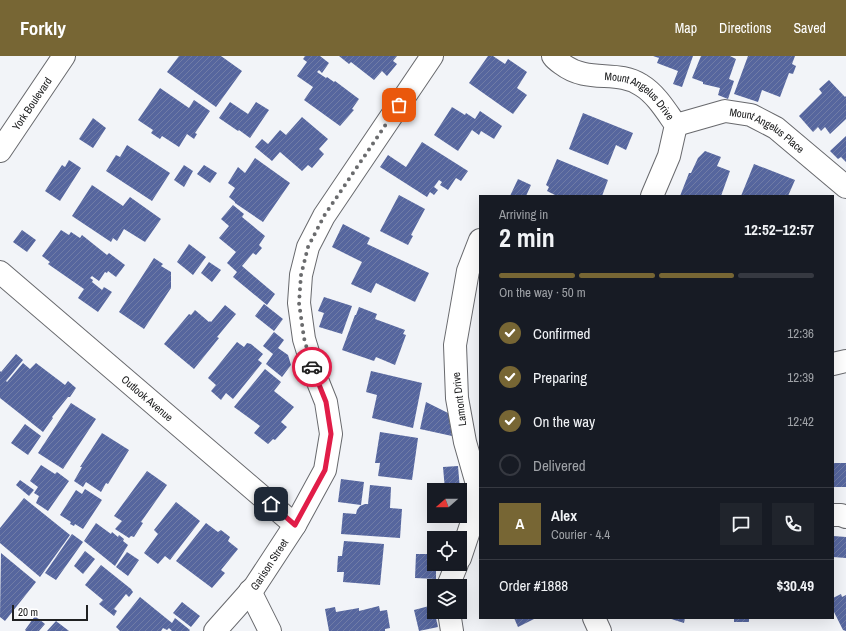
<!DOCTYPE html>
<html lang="en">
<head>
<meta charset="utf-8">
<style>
	body { margin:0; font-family:"Archivo Narrow",sans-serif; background:#20242c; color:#f1f3f6; height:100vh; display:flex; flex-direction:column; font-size:15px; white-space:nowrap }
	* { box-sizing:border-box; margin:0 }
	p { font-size:13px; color:#9ea1a6 }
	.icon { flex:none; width:22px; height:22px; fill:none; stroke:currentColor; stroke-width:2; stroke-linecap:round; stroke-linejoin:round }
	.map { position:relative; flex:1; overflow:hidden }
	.drawer { position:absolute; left:479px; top:139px; width:355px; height:424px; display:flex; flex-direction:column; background:#171b24; border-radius:0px; box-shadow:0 4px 16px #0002 }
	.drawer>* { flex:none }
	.needle { width:26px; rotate:250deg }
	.controls { position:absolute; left:427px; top:427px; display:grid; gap:8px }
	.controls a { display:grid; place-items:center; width:40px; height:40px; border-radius:0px; background:#171b24; box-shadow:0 4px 16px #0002; font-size:20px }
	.scale { position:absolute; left:12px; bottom:10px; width:76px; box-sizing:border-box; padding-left:4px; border:2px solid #202122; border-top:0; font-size:11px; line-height:14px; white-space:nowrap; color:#202122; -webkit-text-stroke:3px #fff; paint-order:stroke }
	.pin { position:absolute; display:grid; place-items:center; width:34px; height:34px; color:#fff; margin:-17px; border-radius:8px; box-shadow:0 2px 6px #0006 }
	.courier { position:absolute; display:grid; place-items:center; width:40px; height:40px; margin:-20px; border:3px solid #e11d48; border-radius:50%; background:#fff; color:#222; box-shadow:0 1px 5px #0007 }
	.summary em { font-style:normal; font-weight:700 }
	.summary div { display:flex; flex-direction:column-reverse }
	.summary { display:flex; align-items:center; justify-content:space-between; height:68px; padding:0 20px }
	h1 { font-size:26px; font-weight:700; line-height:30px }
	.bar { display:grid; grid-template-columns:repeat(4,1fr); gap:6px 4px; align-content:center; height:48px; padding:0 20px }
	.bar i { height:5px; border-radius:3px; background:#363941 }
	.bar .selected { background:#776634 }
	.bar p { grid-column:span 4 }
	.line { display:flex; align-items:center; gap:10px; padding:0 20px; border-top:1px solid #363941 }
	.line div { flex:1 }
	.round { display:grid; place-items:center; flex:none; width:42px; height:42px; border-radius:0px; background:#20242c }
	ol { padding:0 20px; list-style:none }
	li { display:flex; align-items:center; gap:12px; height:44px }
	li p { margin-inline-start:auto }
	li .icon { padding:4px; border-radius:50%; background:#776634; color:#fff; stroke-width:4 }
	li:last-child { color:#9ea1a6 }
	li i { width:22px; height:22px; border:2px solid #363941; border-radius:50% }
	header { display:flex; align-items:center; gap:24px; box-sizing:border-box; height:56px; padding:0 20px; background:#776634; color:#fff }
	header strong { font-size:19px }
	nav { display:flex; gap:22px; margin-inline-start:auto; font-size:14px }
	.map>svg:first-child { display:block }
</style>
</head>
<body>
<header>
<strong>Forkly</strong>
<nav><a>Map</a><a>Directions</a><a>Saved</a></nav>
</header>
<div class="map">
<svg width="846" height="575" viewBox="0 0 846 575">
	<defs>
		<pattern id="building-hatch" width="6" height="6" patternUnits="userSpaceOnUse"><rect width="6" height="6" fill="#56669e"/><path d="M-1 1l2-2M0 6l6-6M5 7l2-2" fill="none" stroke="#707ca6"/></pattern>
	</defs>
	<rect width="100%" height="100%" fill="#f2f4f8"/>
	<path fill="url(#building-hatch)" d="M179,0H221L242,15L216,51L167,16Z
		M305,0H320L329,7L322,17L319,14L317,16L326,22L327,21L334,26L335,25L359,43L352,53L354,54L340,70L304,44L313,31L297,20L307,6L303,3Z
		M339,0H397L393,5L397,8L387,20L382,15L374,24L351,6L349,8Z
		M488,0H493L505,8L508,3L527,16L517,32L527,39L513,58L469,27Z
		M653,0H693L682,31L673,28L678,15L657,7L659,2Z
		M701,0H730L736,3L729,23L734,25L728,43L718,39L720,32L703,28V26L692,22Z
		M748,0H795L792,8L796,10L793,18L789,17L780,41L762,34L758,46L734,38Z
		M829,24L845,41L846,40V63L830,78L825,71L821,75L818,71L813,76L799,60L822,37L819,33Z
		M160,32L189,52L194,44L210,55L195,77L197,78L194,83L187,78L179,91L162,80L160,83L151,77L153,74L138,64Z
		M230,46L248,58L256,46L269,54L250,82L239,74L238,75L219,62Z
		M452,51L465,59L466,57L475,63L480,55L502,70L494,83L481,75L479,79L472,74L458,95L434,79Z
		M583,57L633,77L626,94L616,89L608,109L569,93Z
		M302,61L328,83L319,93L324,98L312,112L308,109L302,115L280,96L272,105L255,91L262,83L268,88L280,74L286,79Z
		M93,62L106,72L93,92L79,83Z
		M846,80V106L841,101L838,103L830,95Z
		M422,86L468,115L461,125L456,122L448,134L440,129L442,126L439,124L434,131L438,134L434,139L430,136L427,141L380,111L388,99L406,111Z
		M127,89L170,117L152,145L106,115L116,99L120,101Z
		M705,95L721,101L717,110L730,115L721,140H680L689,117H691L698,102Z
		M255,102L290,127L263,166L235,147V146L229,141L235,132L228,127L238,111L245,117Z
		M557,103L608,124L602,140H557L547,135L549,131L546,129Z
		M69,104L81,112L60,145L45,135L62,109L65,111Z
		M754,108L795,124L788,140H741Z
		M184,109L193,115L184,131L174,124Z
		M204,109L217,117L210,127L197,118Z
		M518,123L531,129L526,140H510Z
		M92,129L123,150L130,141L161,163L145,186L124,173L117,185L113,182L111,186L72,160Z
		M399,139L425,153L411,179L413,180L408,189L380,175Z
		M233,149L244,158L242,161L265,180L259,189L262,192L256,199L253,197L242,210L275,238L267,249L233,221L237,216L227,207L236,196L219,182L229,170L221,163Z
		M343,168L370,182L367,188L429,217L415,246L376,227L371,237L351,228L362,206L332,191Z
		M22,174L36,184L27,196L13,186Z
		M61,174L69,179L71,176L80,182L82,179L107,199L109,197L125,209L116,221L108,215L107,217L105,216L99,225L92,220L90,222L93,224L92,226L102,234L104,231L112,236L98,256L78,242L84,233L48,208L50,206L42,200Z
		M189,188L206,201L193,219L177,206Z
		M154,202L163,208L161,210L171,216V232L144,273L119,256Z
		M209,206L221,214L212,226L201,217Z
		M324,241L352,250L342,278L319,271L324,257L318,255Z
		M264,248L283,263L274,275L255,260Z
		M225,249L236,258L217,281L219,282L194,313L164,288L189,258L191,259L195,254L209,266L210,265L211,266Z
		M359,251L377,258L375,263L405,274L403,278L406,279L395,309L376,301L374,305L342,294L355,259H356Z
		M274,276L284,284L278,292L288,299L291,309L282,321L266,308L273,298L263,290Z
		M237,286L244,291L247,287L251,288L263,298L258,304L262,307L233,343L226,337L221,344L211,335L216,329L208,322Z
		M16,298L23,304L6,325L7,326L23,307L30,313L36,307L65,329L68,325L76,332L70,341H68L52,361L53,362L43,376L0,342V315L1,316Z
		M265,313L281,326L274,335L294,351L281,366L287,371L275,384L273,383L268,388L254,377L260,370L234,351Z
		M371,315L422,327L413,372L372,362L377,339L366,336Z
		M426,346L448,357L452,380L420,373Z
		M71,347L96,363L63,413L38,397Z
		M25,368L41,380L28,399L11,387Z
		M380,376L418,382L412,424L378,420L380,407H375Z
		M102,377L129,394L108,428L106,427L101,436L86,426L83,431L74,425L82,411H80Z
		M833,407H846V431H833Z
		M41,409L55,418L57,416L69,425L48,455L36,447L39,440L34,437L38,431L30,425Z
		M458,410L460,434H445L443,411Z
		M147,415L167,429L141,466L143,467L134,481L131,480L129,482L115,473L122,465L114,460Z
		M341,423L364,426L361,449L338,446Z
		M20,424L34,434L29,440L16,429Z
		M370,429L391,431L390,452L402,453L400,482L341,478L343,457L356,458L357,454L360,450L365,448H368Z
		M85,433L102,444L83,473L75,468L74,470L70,468L71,466L60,459L76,434L82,438Z
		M24,442L70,479L40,521L0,487V472Z
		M176,446L200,465L170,504L165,500L158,508L144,497L158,478L154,474Z
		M96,467L111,478L112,476L118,481L119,479L124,483L123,485L128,489L115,510L84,485Z
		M206,467L218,476L221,474L230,481L228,485L238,493L221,514L225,517L212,532L176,505Z
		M72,478L83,486L56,524L45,517Z
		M833,480L846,481V502L833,501Z
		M344,485L384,488L380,529L343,526L344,516H337L338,500H342Z
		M85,495L95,503L83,518L74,510Z
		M127,496L139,504L128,520L116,511Z
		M1,497L36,526L5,565L0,561Z
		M416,498H434V508H436V523L415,522Z
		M101,509L131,533L133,536L129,541L126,538L114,553L117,555L114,560L99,548L103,544L85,529Z
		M841,538L842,541L846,539V575L843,574L833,554V542Z
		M140,541L172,567L175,562L190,574L189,575H172L169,572L167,574L163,572L161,575H120L116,571Z
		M182,546L200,560L191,571L173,557Z
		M433,549L438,571L419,575L414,554Z
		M379,550L380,555L387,554L390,572L385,573V575H329L325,553L335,551L336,556L359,552V555Z
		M35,560L45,568L39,575H26L25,574Z
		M514,562H536L518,571Z
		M668,562H685L684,567Z
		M734,562H749V566H734Z
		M56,565L69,575H47Z"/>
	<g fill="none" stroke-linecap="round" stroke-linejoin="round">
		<defs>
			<g id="minor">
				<path id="s1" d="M553,0C555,3 559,6 562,8C588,28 617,13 641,29C656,38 666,55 676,69L669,100L652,140"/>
				<path id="s2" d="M676,69L725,55L751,59L776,72L846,131"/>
				<path id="s3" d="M0,216L295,469"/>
				<path d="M833,308L846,305"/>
				<path d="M833,459H841L846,461"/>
				<path d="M460,502L475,457L477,428L465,386L457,342L455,289L468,215L480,184"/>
				<path d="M448,530L457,508"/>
				<path d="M250,535L270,575"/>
				<path d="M449,556L452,575"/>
				<path d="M594,562L600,575"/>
				<path id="s4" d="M215,575L255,530L295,469L325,414L331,378L326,346L314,316L304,283L299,247L301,219L308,191L324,160L432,0"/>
			</g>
			<g id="major">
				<path id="s5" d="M0,95L64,0"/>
			</g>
		</defs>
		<use href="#minor" stroke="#68696d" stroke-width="24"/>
		<use href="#major" stroke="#68696d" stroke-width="24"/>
		<use href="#minor" stroke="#fff" stroke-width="22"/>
		<use href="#major" stroke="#fff" stroke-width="22"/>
	</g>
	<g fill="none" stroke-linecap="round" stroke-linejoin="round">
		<path stroke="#6a6b6d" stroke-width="4" stroke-dasharray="0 7.2" d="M312,311L304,282L299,247L301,219L308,191L324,160L399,49"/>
		<path stroke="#e11d48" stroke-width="5" d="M271,448L295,469L325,414L331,378L326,346L312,311"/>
	</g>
	<g text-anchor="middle" stroke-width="4" stroke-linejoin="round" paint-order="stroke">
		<g font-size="11" fill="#202122" stroke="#fff">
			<text dy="4" stroke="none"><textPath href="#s1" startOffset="99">Mount Angelus Drive</textPath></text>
			<text dy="4" stroke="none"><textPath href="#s5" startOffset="57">York Boulevard</textPath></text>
			<text dy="4" stroke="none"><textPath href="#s2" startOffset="98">Mount Angelus Place</textPath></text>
			<text dy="4" stroke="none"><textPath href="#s3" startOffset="194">Outlook Avenue</textPath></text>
			<text transform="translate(459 343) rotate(-97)" y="4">Lamont Drive</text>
			<text dy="4" stroke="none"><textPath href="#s4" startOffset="86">Garison Street</textPath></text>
		</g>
	</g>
</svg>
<div class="controls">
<a><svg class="needle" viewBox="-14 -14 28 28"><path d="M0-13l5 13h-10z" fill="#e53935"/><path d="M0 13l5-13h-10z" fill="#9ea1a6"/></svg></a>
<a><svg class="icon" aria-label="locate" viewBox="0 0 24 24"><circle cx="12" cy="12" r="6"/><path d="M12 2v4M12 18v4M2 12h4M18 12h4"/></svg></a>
<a><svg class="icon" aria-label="layers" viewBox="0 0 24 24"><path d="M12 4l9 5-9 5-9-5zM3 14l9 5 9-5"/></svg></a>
</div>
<div class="scale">20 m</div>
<div class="pin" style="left:399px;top:49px;background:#ea580c"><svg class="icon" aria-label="bag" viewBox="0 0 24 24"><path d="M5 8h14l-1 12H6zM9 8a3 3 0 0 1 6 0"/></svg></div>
<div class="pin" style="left:271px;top:448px;background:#1f2937"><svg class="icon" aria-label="home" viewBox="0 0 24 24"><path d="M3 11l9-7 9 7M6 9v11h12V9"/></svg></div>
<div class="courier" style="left:312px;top:311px"><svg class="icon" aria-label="car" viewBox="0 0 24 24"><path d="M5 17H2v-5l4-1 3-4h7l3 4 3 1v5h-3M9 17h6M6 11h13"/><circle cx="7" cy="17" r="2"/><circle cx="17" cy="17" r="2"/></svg></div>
<section class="drawer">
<div class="summary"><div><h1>2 min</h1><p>Arriving in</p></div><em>12:52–12:57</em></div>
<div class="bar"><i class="selected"></i><i class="selected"></i><i class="selected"></i><i></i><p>On the way · 50 m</p></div>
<ol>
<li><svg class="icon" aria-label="check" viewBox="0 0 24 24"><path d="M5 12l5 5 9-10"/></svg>Confirmed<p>12:36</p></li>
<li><svg class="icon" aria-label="check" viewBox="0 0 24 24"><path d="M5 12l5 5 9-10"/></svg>Preparing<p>12:39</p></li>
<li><svg class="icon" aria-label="check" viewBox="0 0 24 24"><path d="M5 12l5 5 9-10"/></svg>On the way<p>12:42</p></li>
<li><i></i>Delivered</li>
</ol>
<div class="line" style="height:72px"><b class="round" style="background:#776634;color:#fff">A</b><div><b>Alex</b><p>Courier · 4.4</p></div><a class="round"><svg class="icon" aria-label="chat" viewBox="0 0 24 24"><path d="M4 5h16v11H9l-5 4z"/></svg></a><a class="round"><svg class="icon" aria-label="phone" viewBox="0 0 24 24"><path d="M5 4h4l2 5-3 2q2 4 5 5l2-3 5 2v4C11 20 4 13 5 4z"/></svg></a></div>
<div class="line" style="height:52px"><div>Order #1888</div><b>$30.49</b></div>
</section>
</div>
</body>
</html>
